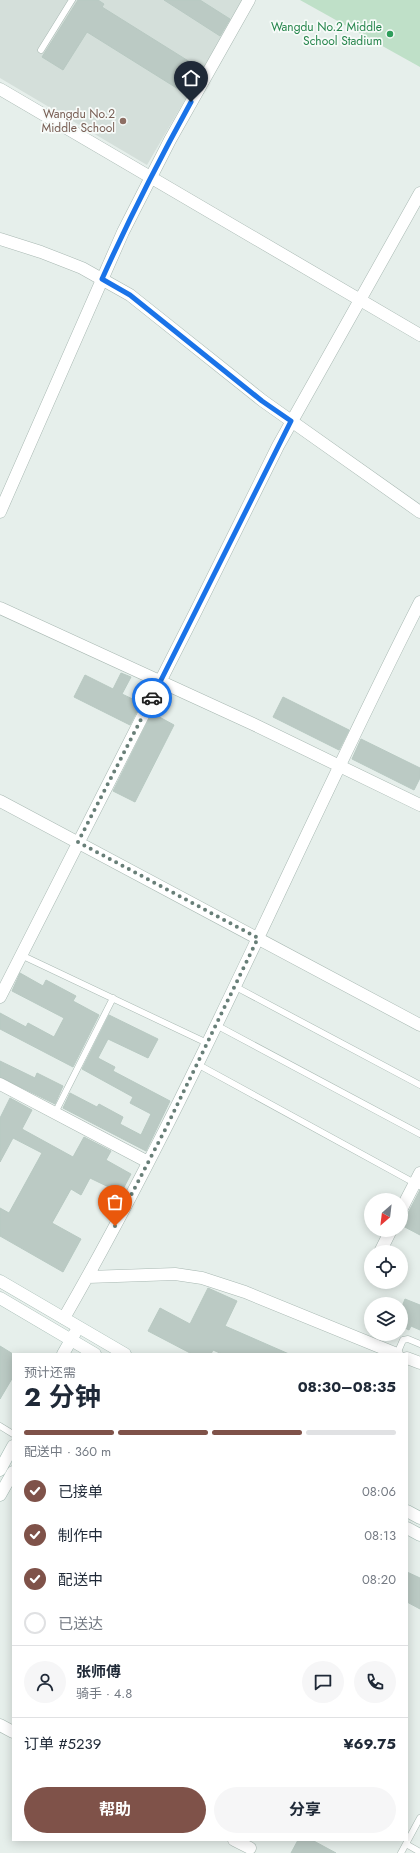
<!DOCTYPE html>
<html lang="zh">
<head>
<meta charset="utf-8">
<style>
	body { margin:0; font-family:Jost,"Noto Sans SC",sans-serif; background:#f6f6f7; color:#1f2937; height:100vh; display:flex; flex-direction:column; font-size:15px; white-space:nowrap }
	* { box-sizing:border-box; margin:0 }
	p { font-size:13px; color:#747a83 }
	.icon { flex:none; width:22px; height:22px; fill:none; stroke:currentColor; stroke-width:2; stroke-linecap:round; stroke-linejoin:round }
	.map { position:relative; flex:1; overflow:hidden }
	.details { position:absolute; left:12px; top:1353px; width:396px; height:488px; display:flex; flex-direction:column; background:#fff; border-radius:0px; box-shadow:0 2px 10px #0003 }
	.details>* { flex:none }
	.needle { width:26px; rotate:208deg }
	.buttons { position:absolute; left:364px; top:1193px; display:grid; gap:8px }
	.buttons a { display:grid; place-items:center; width:44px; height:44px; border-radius:50%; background:#fff; box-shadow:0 2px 10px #0003; font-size:20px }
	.pin { position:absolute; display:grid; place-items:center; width:34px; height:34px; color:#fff; margin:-41px -17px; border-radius:50% 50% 50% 0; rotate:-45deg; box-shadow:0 0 4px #0007 }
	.pin .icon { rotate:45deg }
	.courier { position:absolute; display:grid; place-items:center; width:40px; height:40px; margin:-20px; border:3px solid #1a73e8; border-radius:50%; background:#fff; color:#222; box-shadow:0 1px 5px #0007 }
	.headline em { font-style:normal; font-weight:700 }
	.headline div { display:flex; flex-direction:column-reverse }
	.headline { display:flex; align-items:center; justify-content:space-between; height:68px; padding:0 12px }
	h1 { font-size:26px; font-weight:700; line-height:30px }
	.bar { display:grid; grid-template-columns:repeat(4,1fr); gap:6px 4px; align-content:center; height:48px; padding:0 12px }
	.bar i { height:5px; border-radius:3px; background:#e0e1e3 }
	.bar .active { background:#7f5249 }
	.bar p { grid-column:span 4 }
	.line { display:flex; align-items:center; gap:10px; padding:0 12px; border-top:1px solid #e0e1e3 }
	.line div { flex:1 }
	.round { display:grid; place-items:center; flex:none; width:42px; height:42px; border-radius:21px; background:#f6f6f7 }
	ol { padding:0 12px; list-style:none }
	li { display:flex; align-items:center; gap:12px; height:44px }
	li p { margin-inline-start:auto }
	li .icon { padding:4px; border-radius:50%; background:#7f5249; color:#fff; stroke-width:4 }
	li:last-child { color:#747a83 }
	li i { width:22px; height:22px; border:2px solid #e0e1e3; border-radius:50% }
	.action { display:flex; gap:8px; margin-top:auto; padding:8px 12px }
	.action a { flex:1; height:46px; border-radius:24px; background:#7f5249; color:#fff; font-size:16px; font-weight:700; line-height:46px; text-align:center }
	.action a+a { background:#f6f6f7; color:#1f2937 }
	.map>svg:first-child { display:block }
</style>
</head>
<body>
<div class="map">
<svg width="420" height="1853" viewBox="0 0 420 1853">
	<rect width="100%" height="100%" fill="#e6efeb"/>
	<path fill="#d4dfda" d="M0,0H243L147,165L0,78Z"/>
	<path fill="#bfe0c8" d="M300,0H420V67Z"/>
	<path fill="#bbcac4" stroke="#b8c9c2" d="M78,0H98L104,4L102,7L198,67L183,92L87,32L63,70L42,57Z
		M164,0H200L230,19L220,36Z
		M121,673L131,677L122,694L141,703L130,725L74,697L85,675L113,689Z
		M283,697L349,730L339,750L273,717Z
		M152,713L174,725L135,802L113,791Z
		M361,739L420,768V778L414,790L352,759Z
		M20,973L43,986L46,980L76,996L73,1001L99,1015L73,1067L0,1029V1013L26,1027L28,1023L54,1037L64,1018L12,991Z
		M109,1015L158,1039L148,1058L108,1039L98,1058L115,1067L113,1071L170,1101L146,1151L63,1108L70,1093L97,1107L99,1104L123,1117L120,1124L141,1135L151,1114L130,1103L133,1097L82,1069Z
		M0,1061L35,1078L37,1073L63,1086L55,1104L0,1077Z
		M10,1098L32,1110L22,1129L73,1157L84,1137L111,1151L106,1160L131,1174L121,1193L90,1178L81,1195L71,1189L52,1223L81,1239L63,1272L0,1236V1208L9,1213L42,1153L13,1138L0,1162V1118Z
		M420,1190V1235L401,1225L404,1217L408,1213Z
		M208,1288L237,1301L225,1326L289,1354H222L213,1350L211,1354H192L148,1331L160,1308L190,1324Z
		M405,1299L420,1305V1330L411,1326L409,1330L401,1326V1309Z
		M0,1346L13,1354V1377L0,1399Z
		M407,1572L420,1578V1609L407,1602Z
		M298,1840H312L336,1853H291Z"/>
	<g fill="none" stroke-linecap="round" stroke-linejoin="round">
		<defs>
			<path id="lane" d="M41,50L72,0
				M21,955L207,1043
				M234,986L420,1085
				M216,1025L420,1134
				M197,1064L420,1186
				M55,1113L113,998
				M397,1354L403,1340L408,1339L420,1344
				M0,1426L13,1434
				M406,1844L420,1852
				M401,1853L420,1818"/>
			<path id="street" d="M0,89L420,335
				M0,239L41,252L82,268L130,295L263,401L420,512
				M0,512L123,232L170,140L249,0
				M0,608L253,724L420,805
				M0,801L420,1025
				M0,997L195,613L278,446L420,193
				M0,1084L148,1162
				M401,1210L420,1173
				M380,1252L391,1230
				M88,1277L175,1274L202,1278L245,1292L397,1354
				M64,1318C197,1087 299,839 420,602
				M407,1358L420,1363
				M0,1725L13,1732
				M234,1840L250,1848"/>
			<path id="secondary" d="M0,1281L125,1354
				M0,1298L95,1354
				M63,1354L75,1333
				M0,1470L13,1446
				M0,1495L13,1472
				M407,1511L420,1518
				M407,1528L420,1535"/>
		</defs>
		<use href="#lane" stroke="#a8b8b2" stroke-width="7"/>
		<use href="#street" stroke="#a8b8b2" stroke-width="13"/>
		<use href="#secondary" stroke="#a4bbb3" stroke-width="13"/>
		<use href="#lane" stroke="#fff" stroke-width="6"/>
		<use href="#street" stroke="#fff" stroke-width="12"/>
		<use href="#secondary" stroke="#fff" stroke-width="12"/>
	</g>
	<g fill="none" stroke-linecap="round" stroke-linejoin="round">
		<path stroke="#687f78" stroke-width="4" stroke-dasharray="0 7.2" d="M115,1226L166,1128L258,938L78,842L152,698"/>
		<path stroke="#1a73e8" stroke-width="5" d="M152,698L291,421L262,401L130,295L102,279C129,219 159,160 191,102"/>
	</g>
	<circle fill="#2e9e5b" stroke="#f7fbf9" stroke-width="1.5" cx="390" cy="34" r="4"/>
	<circle fill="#8d6e63" stroke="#f7fbf9" stroke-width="1.5" cx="123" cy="121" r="4"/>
	<g text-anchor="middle" stroke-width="3.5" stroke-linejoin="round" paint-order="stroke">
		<g font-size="12" fill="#27864d" stroke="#f7fbf9" text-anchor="end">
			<text x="382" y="31">Wangdu No.2 Middle<tspan x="382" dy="14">School Stadium</tspan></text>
		</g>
		<g font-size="12" fill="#785e54" stroke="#f7fbf9" text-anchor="end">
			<text x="115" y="118">Wangdu No.2<tspan x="115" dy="14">Middle School</tspan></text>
		</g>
	</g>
</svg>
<div class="buttons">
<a><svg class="needle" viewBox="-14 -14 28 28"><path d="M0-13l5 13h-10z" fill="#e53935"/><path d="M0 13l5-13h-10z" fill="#747a83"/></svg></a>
<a><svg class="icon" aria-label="locate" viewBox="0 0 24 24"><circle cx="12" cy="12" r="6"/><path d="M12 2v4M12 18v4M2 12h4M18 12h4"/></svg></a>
<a><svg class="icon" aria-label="layers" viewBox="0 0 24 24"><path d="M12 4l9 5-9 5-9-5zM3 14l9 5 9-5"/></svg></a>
</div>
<div class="pin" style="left:115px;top:1226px;background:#ea580c"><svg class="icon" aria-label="bag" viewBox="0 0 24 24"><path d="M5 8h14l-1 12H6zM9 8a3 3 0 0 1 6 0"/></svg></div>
<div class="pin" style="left:191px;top:102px;background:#1f2937"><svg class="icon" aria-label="home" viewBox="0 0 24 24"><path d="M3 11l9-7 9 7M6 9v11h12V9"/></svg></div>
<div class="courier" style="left:152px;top:698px"><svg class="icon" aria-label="car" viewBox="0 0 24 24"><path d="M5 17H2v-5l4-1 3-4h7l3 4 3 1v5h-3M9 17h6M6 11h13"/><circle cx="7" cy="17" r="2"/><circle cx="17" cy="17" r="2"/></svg></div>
<section class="details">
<div class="headline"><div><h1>2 分钟</h1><p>预计还需</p></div><em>08:30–08:35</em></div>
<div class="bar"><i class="active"></i><i class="active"></i><i class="active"></i><i></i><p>配送中 · 360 m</p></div>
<ol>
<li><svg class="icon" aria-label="check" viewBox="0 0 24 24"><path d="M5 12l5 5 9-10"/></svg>已接单<p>08:06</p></li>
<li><svg class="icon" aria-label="check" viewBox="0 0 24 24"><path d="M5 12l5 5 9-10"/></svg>制作中<p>08:13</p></li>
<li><svg class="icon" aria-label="check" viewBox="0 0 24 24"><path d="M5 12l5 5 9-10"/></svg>配送中<p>08:20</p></li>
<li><i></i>已送达</li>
</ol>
<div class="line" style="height:72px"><a class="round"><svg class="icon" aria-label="person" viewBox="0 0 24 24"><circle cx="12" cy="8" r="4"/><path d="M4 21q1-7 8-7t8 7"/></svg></a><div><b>张师傅</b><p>骑手 · 4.8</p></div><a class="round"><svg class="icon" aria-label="chat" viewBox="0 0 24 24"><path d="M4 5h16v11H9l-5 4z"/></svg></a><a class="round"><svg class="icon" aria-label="phone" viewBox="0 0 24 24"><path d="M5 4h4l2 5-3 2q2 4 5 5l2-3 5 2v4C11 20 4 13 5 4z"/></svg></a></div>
<div class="line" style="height:52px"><div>订单 #5239</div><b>¥69.75</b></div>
<div class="action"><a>帮助</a><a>分享</a></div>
</section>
</div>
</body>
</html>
